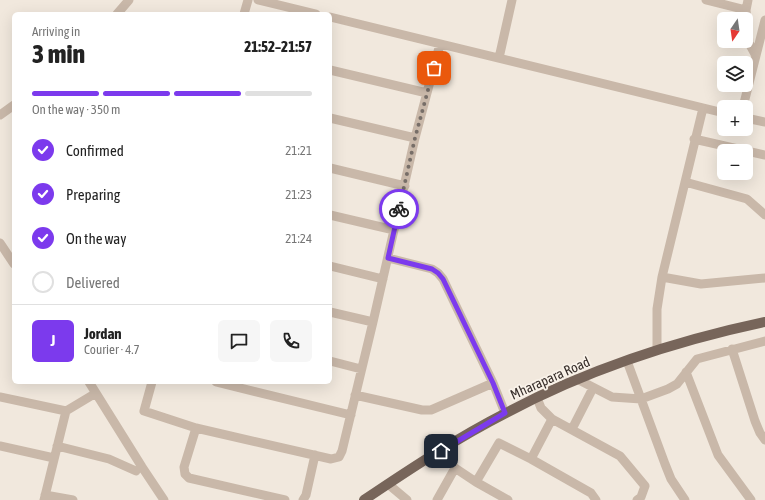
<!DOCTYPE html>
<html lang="en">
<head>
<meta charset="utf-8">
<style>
	body { margin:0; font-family:"Asap Condensed",sans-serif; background:#f6f6f6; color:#222; height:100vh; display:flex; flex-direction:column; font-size:15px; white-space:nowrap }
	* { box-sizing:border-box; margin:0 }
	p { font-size:13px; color:#767676 }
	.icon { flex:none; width:22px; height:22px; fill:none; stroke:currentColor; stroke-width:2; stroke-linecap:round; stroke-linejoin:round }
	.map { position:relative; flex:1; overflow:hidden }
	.drawer { position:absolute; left:12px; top:12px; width:320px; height:372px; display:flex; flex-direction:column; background:#fff; border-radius:6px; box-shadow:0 4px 16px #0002 }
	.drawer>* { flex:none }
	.needle { width:26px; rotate:193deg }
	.tools { position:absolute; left:717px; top:12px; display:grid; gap:8px }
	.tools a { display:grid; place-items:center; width:36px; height:36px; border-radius:6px; background:#fff; box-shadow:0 4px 16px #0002; font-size:20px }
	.pin { position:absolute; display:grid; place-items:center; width:34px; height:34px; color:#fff; margin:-17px; border-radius:8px; box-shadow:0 2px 6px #0006 }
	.courier { position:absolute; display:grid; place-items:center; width:40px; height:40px; margin:-20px; border:3px solid #7c3aed; border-radius:50%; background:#fff; color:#222; box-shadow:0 1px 5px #0007 }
	.summary em { font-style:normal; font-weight:800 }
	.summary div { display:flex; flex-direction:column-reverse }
	.summary { display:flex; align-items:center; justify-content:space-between; height:68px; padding:0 20px }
	h1 { font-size:26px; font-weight:800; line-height:30px }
	.bar { display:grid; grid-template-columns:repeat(4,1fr); gap:6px 4px; align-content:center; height:48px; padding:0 20px }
	.bar i { height:5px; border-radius:3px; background:#e0e0e0 }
	.bar .current { background:#7c3aed }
	.bar p { grid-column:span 4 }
	.line { display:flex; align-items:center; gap:10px; padding:0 20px; border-top:1px solid #e0e0e0 }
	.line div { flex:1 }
	.round { display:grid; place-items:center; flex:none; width:42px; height:42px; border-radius:6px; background:#f6f6f6 }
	ol { padding:0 20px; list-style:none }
	li { display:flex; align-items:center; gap:12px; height:44px }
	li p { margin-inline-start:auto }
	li .icon { padding:4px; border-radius:50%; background:#7c3aed; color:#fff; stroke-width:4 }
	li:last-child { color:#767676 }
	li i { width:22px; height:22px; border:2px solid #e0e0e0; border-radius:50% }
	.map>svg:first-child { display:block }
</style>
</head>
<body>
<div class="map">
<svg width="765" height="500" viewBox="0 0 765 500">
	<rect width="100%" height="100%" fill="#f1e8dd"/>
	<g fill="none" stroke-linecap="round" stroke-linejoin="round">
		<path stroke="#c9b8a9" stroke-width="9" d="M258,0L316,14
			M706,0L746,10
			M748,0L746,10L749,43L755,54
			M117,14L129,0
			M244,14L248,0
			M330,17L724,113
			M499,58L512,0
			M330,70L427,93
			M743,107L765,20
			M0,115L14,105
			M330,118L415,138
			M746,118L765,122
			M694,139L765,155
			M330,168L405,186
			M685,182L747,199L765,215
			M330,215L394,230
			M0,243L14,264
			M388,258L432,269L438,273L443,279L493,383L505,413
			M330,266L383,279
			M662,277L701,284L765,278
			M330,312L373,322
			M732,349L755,421L760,433L765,440
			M657,350V309L662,277L703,108
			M330,361L361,369
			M627,361L665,464L671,479L685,500
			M686,372L718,455L751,500
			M577,379L612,397L641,399L668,389L677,384L697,359L765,341
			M89,382L142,467L164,500
			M152,382L144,411L196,428L331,459L339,457L342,451L373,322L415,138L440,44
			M216,382L351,415
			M355,395L422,410H431L493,383
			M0,397L66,411L44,500
			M537,398L541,408L552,419L620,456L645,486L641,497L637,500
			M66,411L96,393
			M196,428L184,467L185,474L189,478L285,500
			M572,429L593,388
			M0,446L54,458
			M57,446L109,459L136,471
			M441,451L455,468L476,482L508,500
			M531,459L552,419
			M476,482L499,443L531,459L591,493L596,500
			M388,484L407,500
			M45,495L73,500
			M303,500L306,495L315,455
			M437,500L455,468"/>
		<path stroke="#77655a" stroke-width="10" d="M364,500C410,469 457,438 506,413C587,370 675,341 765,322"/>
	</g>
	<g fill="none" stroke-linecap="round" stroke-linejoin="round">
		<path stroke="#776e68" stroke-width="4" stroke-dasharray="0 7.2" d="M399,209L415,138L434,68"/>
		<path stroke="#7c3aed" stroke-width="5" d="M399,209L388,258L432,269L438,273L443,279L493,383L505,413L441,451"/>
	</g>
	<g text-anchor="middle" stroke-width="3.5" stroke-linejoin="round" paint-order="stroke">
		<g font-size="14" fill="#362d29" stroke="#f9f2e9">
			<text transform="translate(550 378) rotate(-24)" y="5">Mharapara Road</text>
		</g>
	</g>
</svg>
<div class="tools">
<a><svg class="needle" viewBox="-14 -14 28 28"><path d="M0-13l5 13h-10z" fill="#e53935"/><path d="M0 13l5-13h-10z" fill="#767676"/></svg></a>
<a><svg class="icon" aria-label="layers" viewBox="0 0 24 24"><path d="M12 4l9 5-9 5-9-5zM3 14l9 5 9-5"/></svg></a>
<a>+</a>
<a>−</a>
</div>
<div class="pin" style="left:434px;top:68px;background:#ea580c"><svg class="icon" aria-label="bag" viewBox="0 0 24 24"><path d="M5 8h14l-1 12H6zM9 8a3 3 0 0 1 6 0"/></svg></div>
<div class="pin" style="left:441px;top:451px;background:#1f2937"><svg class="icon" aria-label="home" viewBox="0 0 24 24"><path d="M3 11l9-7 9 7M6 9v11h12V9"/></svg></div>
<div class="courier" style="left:399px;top:209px"><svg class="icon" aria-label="bike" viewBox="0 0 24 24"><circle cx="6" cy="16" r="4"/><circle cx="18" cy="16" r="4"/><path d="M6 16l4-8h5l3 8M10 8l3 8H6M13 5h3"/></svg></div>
<section class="drawer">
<div class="summary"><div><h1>3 min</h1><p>Arriving in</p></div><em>21:52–21:57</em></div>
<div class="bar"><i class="current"></i><i class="current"></i><i class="current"></i><i></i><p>On the way · 350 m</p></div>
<ol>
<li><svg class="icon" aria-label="check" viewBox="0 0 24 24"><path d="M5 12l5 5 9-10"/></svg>Confirmed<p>21:21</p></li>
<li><svg class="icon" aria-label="check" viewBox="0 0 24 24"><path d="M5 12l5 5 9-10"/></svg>Preparing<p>21:23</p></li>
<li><svg class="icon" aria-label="check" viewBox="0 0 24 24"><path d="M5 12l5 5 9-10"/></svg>On the way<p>21:24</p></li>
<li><i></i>Delivered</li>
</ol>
<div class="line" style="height:72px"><b class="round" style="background:#7c3aed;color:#fff">J</b><div><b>Jordan</b><p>Courier · 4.7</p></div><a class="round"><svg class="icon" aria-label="chat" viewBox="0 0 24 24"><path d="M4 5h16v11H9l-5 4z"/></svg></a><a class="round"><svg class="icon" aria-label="phone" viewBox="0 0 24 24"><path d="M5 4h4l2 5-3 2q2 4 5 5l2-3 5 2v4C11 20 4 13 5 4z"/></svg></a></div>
</section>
</div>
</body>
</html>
